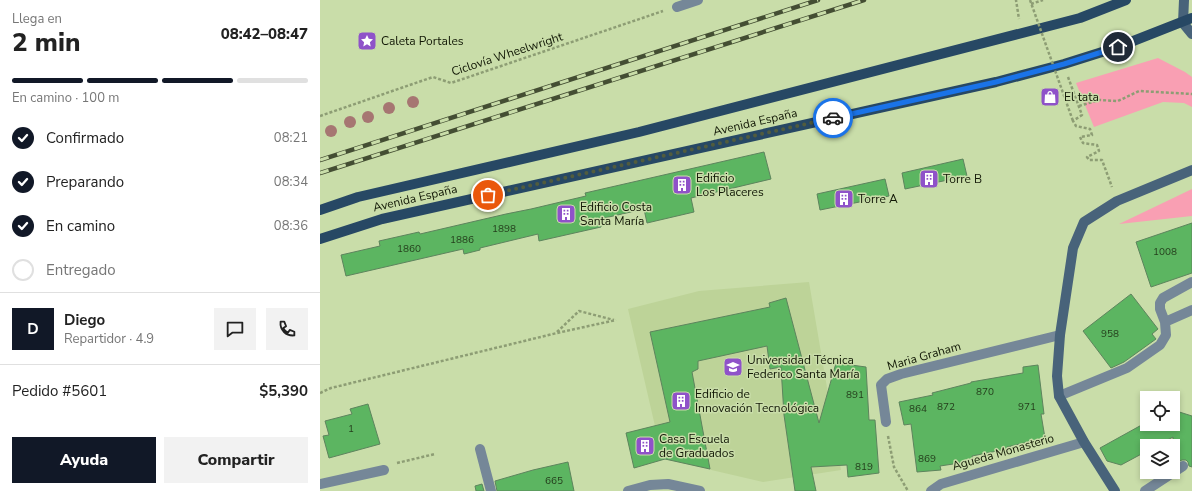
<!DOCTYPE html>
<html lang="es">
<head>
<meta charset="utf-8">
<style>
	body { margin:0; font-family:"Nunito Sans",sans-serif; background:#f2f2f2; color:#222; height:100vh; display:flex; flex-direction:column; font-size:15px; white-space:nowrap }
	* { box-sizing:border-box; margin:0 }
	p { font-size:13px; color:#767676 }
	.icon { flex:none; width:22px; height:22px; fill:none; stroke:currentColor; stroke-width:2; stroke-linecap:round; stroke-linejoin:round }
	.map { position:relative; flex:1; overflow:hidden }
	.side { display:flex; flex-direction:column; background:#fff; width:320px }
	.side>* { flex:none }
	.buttons { position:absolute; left:820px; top:391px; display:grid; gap:8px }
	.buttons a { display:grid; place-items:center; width:40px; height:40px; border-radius:0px; background:#fff; box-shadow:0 2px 6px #0003; font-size:20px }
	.pin { position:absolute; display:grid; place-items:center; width:34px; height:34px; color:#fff; margin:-17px; border:2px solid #fff; border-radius:50%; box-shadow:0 1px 4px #0007 }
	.courier { position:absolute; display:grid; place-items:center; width:40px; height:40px; margin:-20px; border:3px solid #1a73e8; border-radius:50%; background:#fff; color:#222; box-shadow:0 1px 5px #0007 }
	.summary em { font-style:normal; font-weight:800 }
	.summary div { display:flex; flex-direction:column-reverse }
	.summary { display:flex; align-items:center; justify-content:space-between; height:68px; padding:0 12px }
	h1 { font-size:26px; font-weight:800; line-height:30px }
	.bar { display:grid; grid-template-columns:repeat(4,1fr); gap:6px 4px; align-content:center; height:48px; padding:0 12px }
	.bar i { height:5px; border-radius:3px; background:#e0e0e0 }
	.bar .selected { background:#111827 }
	.bar p { grid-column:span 4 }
	.line { display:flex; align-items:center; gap:10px; padding:0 12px; border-top:1px solid #e0e0e0 }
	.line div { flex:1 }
	.round { display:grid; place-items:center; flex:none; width:42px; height:42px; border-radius:0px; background:#f2f2f2 }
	ol { padding:0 12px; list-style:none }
	li { display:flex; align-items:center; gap:12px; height:44px }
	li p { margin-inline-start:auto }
	li .icon { padding:4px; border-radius:50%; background:#111827; color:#fff; stroke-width:4 }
	li:last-child { color:#767676 }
	li i { width:22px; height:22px; border:2px solid #e0e0e0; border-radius:50% }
	.action { display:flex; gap:8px; margin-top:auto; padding:8px 12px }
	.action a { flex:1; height:46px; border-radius:0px; background:#111827; color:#fff; font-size:16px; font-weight:800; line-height:46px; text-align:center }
	.action a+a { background:#f2f2f2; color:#222 }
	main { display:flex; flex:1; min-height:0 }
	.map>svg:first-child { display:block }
</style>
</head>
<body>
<main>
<section class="side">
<div class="summary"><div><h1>2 min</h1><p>Llega en</p></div><em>08:42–08:47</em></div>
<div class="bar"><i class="selected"></i><i class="selected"></i><i class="selected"></i><i></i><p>En camino · 100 m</p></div>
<ol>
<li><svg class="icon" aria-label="check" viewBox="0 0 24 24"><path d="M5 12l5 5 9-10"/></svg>Confirmado<p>08:21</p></li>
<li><svg class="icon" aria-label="check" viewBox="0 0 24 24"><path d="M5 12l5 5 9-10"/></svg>Preparando<p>08:34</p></li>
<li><svg class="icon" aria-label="check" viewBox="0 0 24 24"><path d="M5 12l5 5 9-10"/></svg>En camino<p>08:36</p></li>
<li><i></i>Entregado</li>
</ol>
<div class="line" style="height:72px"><b class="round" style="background:#111827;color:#fff">D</b><div><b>Diego</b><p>Repartidor · 4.9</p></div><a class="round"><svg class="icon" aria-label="chat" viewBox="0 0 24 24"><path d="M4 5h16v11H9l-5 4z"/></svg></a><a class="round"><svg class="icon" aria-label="phone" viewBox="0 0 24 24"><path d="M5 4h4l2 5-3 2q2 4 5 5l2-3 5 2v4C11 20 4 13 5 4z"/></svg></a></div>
<div class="line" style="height:52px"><div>Pedido #5601</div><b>$5,390</b></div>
<div class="action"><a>Ayuda</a><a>Compartir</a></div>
</section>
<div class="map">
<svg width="872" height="491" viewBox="0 0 872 491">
	<rect width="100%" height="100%" fill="#c9dda9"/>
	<path fill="#bdd398" d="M489,282L521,470L443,482L344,459L314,468L306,433L335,426L308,309L379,291Z"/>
	<path fill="#f99fb3" d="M838,58L865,72L872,77V107L864,103L843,102L774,127L756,83Z
		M872,189V216L799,224Z"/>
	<path fill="#5cb561" stroke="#5d845d" d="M444,152L451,179L371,198L374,212L327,223L324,209L280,219L281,227L219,241L218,234L160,248V250L144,254L143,249L26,276L21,255L60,246L59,241L99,232L100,234L186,214L211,209L266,196L265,193Z
		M643,159L647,176L585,189L582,173Z
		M565,179L569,196L500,210L497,194Z
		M872,223V273L831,287L816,242Z
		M811,294L838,329L832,334L836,339L804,362L791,368L763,331Z
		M466,298L499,423L516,363L546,367L549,420H555L559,473L528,477L527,465L491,467L496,491H475L464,415L461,367L450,369L447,346L378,361V369L372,372L390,469L345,459L314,468L306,433L350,422L330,332L450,307L449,303Z
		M718,365L724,414H721L725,438L687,447V449L652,456L653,461L620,466L621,470L597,472L591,424L584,425L579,402L613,395L612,393L651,383V382L703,373V367Z
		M48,404L60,444L9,458L3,436L9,435L5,421L32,414L30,409Z
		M853,410L872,416V467L869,466L868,462L866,460H862L857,462L853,461V437L836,446H827V451L801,465L787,461L780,448L827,422V424H853Z
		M248,462L254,491H177L175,481L213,470Z
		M162,484L164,491H156L155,486Z"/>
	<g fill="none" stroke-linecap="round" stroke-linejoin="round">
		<path stroke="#8d9d74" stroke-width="2.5" stroke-dasharray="3 2" stroke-linecap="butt" d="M697,0H696L699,19
			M711,4L723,0
			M748,77L762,115L753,121L756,126L770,129L772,135L760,137L763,143L777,145L779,151L767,157L769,160H782L792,187
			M759,106L779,100L798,101L819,91L872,94
			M0,116L113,77L131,83L343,11
			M237,332L259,311L294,320
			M0,393L11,388L237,333L296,320
			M568,436L574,467L588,491
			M77,463L115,454"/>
		<path stroke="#758798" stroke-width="10" d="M357,7L378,0
			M845,322L872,310
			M739,396L807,368L840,345L846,335L845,322L840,309V303L843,298L872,282
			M825,491L863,466"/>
		<path stroke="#758798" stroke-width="10" d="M160,449L171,491"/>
		<path stroke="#758798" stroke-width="10" d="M566,422L561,385L567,379L581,374L740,335
			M0,484L64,470
			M308,491L330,485L348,484L380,491
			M611,491L621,484L764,442"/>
		<path stroke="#48637a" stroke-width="10" d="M864,0L863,23L872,34
			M795,491L764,442L739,396L737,376L740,335L753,248L764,222L797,201L872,170"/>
		<path stroke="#274864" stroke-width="10" d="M0,210L38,197L319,132L760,18L806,0
			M0,239L62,219L676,82L744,64L798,47L872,18"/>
		<defs>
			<path id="rail" d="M0,160L498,0
				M0,173L544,0"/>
		</defs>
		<use href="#rail" stroke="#444e33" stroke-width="4.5"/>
		<use href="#rail" stroke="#c9dda9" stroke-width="3" stroke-dasharray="9" stroke-linecap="butt"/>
		<path stroke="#8d9d74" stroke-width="2.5" stroke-dasharray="3 2" stroke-linecap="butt" d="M710,0L753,121"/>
	</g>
	<g fill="#a67672">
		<circle cx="93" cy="102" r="6"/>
		<circle cx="69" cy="108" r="6"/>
		<circle cx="48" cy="117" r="6"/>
		<circle cx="30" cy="122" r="6"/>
		<circle cx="11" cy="131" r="6"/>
	</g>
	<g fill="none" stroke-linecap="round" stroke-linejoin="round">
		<path stroke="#515c3e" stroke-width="4" stroke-dasharray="0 7.2" d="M168,195L513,118"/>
		<path stroke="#1a73e8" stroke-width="5" d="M513,118L676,82L744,64L798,47"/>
	</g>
	<defs>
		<symbol id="sight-square" viewBox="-11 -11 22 22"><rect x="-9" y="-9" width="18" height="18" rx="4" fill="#8f52c9" stroke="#c9dda9"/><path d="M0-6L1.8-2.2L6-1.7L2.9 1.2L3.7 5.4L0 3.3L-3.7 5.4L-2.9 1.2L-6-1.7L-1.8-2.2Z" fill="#fff"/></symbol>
		<symbol id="shop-square" viewBox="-11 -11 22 22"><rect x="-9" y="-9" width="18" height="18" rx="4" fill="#8f52c9" stroke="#c9dda9"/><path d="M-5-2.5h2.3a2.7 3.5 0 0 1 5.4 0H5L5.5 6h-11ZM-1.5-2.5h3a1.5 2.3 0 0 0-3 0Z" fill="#fff"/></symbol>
		<symbol id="building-square" viewBox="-11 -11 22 22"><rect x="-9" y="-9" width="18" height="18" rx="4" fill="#8f52c9" stroke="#c9dda9"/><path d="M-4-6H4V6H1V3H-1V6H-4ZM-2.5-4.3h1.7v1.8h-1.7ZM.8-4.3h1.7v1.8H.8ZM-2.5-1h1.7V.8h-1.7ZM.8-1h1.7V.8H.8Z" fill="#fff"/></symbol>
		<symbol id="university-square" viewBox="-11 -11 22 22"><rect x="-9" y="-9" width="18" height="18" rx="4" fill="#8f52c9" stroke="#c9dda9"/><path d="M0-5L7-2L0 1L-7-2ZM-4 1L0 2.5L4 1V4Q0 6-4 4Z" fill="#fff"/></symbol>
	</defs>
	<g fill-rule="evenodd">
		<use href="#sight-square" x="36" y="30" width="22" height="22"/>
		<use href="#shop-square" x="719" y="86" width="22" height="22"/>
		<use href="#building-square" x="598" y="168" width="22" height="22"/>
		<use href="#building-square" x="351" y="174" width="22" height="22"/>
		<use href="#building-square" x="513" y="188" width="22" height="22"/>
		<use href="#building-square" x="235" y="203" width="22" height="22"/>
		<use href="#university-square" x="402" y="356" width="22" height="22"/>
		<use href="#building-square" x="350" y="390" width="22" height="22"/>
		<use href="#building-square" x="314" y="435" width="22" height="22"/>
	</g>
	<g text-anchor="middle" stroke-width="3" stroke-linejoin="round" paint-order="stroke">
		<g font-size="10" fill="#243e1c">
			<text x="184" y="232">1898</text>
			<text x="142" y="243">1886</text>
			<text x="89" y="252">1860</text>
			<text x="845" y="255">1008</text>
			<text x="790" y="337">958</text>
			<text x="665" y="395">870</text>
			<text x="535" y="398">891</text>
			<text x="626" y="410">872</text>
			<text x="707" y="410">971</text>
			<text x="598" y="412">864</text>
			<text x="31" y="432">1</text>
			<text x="607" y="462">869</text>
			<text x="544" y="470">819</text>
			<text x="234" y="484">665</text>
		</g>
		<g font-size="12" fill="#111705" stroke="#c9dda9" text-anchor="start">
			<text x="61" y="45">Caleta Portales</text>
			<text x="744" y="101">El tata</text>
			<text x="376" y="182">Edificio<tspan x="376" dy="14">Los Placeres</tspan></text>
			<text x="623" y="183">Torre B</text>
			<text x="538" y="203">Torre A</text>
			<text x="260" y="211">Edificio Costa<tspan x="260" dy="14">Santa María</tspan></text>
			<text x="427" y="364">Universidad Técnica<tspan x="427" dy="14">Federico Santa María</tspan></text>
			<text x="375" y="398">Edificio de<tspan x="375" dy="14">Innovación Tecnológica</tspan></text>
			<text x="339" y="443">Casa Escuela<tspan x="339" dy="14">de Graduados</tspan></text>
		</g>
		<g font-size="12" fill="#111705" stroke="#c9dda9">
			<text transform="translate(187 54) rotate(-18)" y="4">Ciclovía Wheelwright</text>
			<text transform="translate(435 122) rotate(-13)" y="4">Avenida España</text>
			<text transform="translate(95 198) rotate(-13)" y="4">Avenida España</text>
			<text transform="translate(604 356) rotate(-16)" y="4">Maria Graham</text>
			<text transform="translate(683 452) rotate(-16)" y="4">Agueda Monasterio</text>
		</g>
	</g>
</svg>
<div class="buttons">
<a><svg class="icon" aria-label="locate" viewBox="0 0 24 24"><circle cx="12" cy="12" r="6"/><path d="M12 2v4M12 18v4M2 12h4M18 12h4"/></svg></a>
<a><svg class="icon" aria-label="layers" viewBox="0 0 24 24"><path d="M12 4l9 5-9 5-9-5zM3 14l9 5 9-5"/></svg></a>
</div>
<div class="pin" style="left:168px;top:195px;background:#ea580c"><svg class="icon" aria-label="bag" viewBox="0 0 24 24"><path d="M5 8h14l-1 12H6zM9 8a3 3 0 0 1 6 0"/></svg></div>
<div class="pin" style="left:798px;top:47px;background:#1f2937"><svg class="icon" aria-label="home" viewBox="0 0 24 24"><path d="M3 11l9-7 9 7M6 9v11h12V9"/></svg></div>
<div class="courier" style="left:513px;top:118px"><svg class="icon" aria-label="car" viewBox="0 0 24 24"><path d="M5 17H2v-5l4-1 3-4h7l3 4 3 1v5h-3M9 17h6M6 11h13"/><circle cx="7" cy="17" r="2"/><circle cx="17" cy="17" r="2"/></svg></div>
</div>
</main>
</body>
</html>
